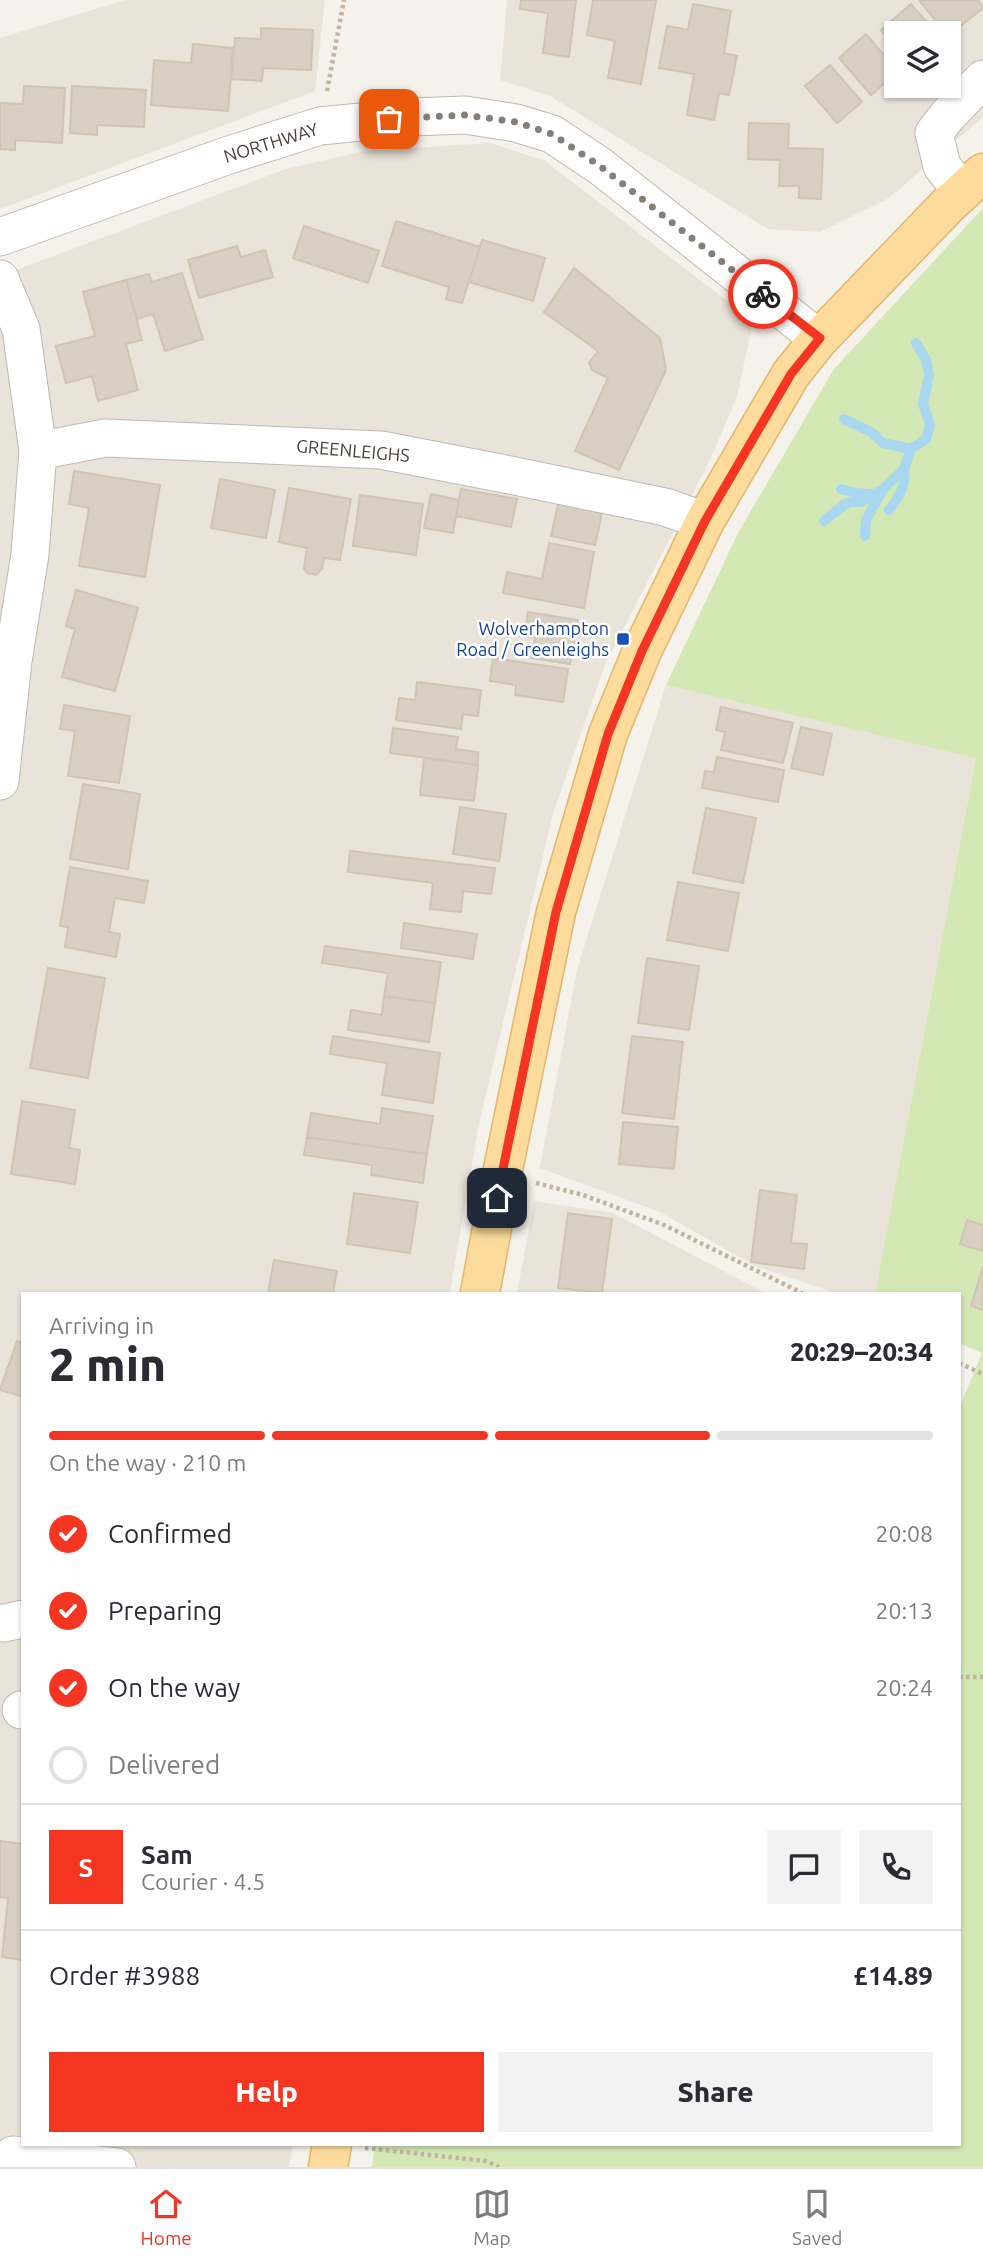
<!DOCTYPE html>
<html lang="en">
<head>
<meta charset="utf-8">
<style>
	body { margin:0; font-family:Ubuntu,sans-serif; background:#f2f2f3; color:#2b2b33; height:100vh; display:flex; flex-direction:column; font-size:26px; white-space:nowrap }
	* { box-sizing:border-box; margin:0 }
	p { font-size:23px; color:#7c7c81 }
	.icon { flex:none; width:38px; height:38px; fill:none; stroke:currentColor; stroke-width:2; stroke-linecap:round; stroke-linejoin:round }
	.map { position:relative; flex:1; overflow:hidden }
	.details { position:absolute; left:21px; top:1292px; width:940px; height:854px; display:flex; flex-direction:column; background:#fff; border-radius:0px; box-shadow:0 2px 5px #0004 }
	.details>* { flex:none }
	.fabs { position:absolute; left:884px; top:21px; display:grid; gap:14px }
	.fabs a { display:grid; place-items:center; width:77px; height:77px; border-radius:0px; background:#fff; box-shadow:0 2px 5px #0004; font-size:35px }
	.pin { position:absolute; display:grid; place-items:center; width:60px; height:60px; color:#fff; margin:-30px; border-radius:14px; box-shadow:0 4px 10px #0006 }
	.courier { position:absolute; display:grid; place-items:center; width:70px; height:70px; margin:-35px; border:5px solid #f43522; border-radius:50%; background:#fff; color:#222; box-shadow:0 2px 9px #0007 }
	.headline em { font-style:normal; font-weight:800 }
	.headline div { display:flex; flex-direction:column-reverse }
	.headline { display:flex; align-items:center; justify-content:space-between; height:119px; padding:0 28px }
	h1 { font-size:46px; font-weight:800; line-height:52px }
	.bar { display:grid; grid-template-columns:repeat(4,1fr); gap:10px 7px; align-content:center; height:84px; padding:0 28px }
	.bar i { height:9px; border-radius:5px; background:#e1e1e2 }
	.bar .on { background:#f43522 }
	.bar p { grid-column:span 4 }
	.line { display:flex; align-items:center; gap:18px; padding:0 28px; border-top:2px solid #e1e1e2 }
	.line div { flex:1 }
	.round { display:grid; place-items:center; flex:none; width:74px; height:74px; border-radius:0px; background:#f2f2f3 }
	ol { padding:0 28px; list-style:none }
	li { display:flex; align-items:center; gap:21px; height:77px }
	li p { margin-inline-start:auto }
	li .icon { padding:7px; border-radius:50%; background:#f43522; color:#fff; stroke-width:4 }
	li:last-child { color:#7c7c81 }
	li i { width:38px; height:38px; border:4px solid #e1e1e2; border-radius:50% }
	.button { display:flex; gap:14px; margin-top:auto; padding:14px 28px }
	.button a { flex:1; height:80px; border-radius:0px; background:#f43522; color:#fff; font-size:28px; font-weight:800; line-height:80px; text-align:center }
	.button a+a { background:#f2f2f3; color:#2b2b33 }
	.dock { display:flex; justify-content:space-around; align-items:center; height:98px; border-top:2px solid #e1e1e2; background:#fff; font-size:19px; color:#7c7c81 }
	.dock a { display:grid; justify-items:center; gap:4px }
	.dock .on { color:#f43522 }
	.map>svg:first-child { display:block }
</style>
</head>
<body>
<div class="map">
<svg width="983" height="2167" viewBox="0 0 983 2167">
	<rect width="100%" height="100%" fill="#f5f1eb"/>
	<path fill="#e9e3d9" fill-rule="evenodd" d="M125,0H325L315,91L0,209V38Z
		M507,0H983V117L889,198L820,232L768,229L550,96L500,80ZM896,33H948V86H896Z
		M491,143L545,161L753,321L737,397L707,466L604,667L553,814L479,1123L450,1293H23V2144H293L289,2167H0V276L286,169L364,151Z
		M666,685L976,757L875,1293H836L755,1266L660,1212L540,1168L577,970Z
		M534,1201L613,1213L765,1293H517Z"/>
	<path fill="#d4e8b5" d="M983,208V2167H372L375,2144H959V1409L982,1353L959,1343V1293H875L976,758L666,685L738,533L834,369Z"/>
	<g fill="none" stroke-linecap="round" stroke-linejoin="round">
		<path stroke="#a9d7ef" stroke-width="10" d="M844,419L871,432L883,443L911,449
			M841,489L856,493L871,494
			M889,510C899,497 907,485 904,469
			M824,521L844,505L850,502H861L883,489L904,469L911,449L926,439L930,425L923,404L929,375L926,360L916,343
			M865,536L866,520L883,489"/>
	</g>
	<path fill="#d9cfc3" stroke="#d1c4b3" stroke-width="2" d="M521,0H576L569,57L543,53L548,13L520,9Z
		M593,0H656L641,84L608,78L615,41L587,35Z
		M919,0H978L983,8L948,36Z
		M693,4L731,11L724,53L737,56L729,95L719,93L714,120L687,115L694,74L659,68L667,26L688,30Z
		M911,4L936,33H896V48L881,30Z
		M261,28L313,30L311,70L263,68L262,81L231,79L235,38L261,39Z
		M866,34L896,69V73L871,95L839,58Z
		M193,44L233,48L228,111L151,105L154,60L191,63Z
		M830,65L862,102L837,123L805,86Z
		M24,86L65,88L62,143L15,140V150L0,149V103L23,104Z
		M72,86L146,90L144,127L97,125V135L70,133Z
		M749,123L789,124L788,148L823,149L821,199L799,198V186H779L780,160L748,159Z
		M396,221L480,247L462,303L446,299L449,287L382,266Z
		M304,226L379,251L368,283L293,258Z
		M482,240L545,258L533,301L469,282Z
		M237,246L241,257L265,250L273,277L199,298L188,260Z
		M574,268L660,338L666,370L619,470L575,451L608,378L592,370L589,363L598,351L544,312Z
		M182,273L203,339L165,351L153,314L137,319L126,280L149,274L152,282Z
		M126,280L142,340L126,344L138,390L98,401L92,376L66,383L56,346L95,336L83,292Z
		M74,471L160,485L145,577L79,566L89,508L69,504Z
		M220,479L275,490L266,538L211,528Z
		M289,488L351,499L340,560L324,558L322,569L316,575L308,573L304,569L307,548L279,542Z
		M461,489L517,499L511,527L456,516Z
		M431,494L459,500L453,533L424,528Z
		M360,495L423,504L416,555L353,546Z
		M560,495L604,504L595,545L551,536Z
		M549,543L594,552L584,608L503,593L507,572L542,579Z
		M76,590L138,608L115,691L62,677L75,629L66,626Z
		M528,612L578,620L570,664L531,658L535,638L524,636Z
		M493,658L568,669L563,702L515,695L516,685L490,681Z
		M417,682L481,690L478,716L463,714L461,729L396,720L399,698L415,700Z
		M64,705L130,716L119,783L68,776L75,731L60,729Z
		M721,707L793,723L783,763L721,750L725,732L716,730Z
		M801,727L832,734L823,775L791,768Z
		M393,728L458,737L456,749L478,752V765L390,753Z
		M717,757L784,770L778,802L702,788L705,771L714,772Z
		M424,758L478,765L474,801L420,795Z
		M83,784L140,794L128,869L70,859Z
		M460,807L506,814L499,861L453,854Z
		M706,808L756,818L743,883L693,873Z
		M350,851L495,868L491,894L463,891L461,912L430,909L433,883L348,872Z
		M70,867L148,881L144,903L115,898L109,932L120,934L116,957L65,947L68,927L60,926Z
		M678,882L739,893L728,951L667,940Z
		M404,923L477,934L473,959L401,948Z
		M325,946L441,962L435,1003L384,996L388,973L322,963Z
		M647,958L699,966L689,1030L638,1023Z
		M48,968L105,978L88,1078L30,1068Z
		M384,996L435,1003L429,1042L348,1030L351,1010L382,1015Z
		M333,1036L440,1053L433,1103L382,1095L387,1063L330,1054Z
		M632,1036L683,1042L674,1119L622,1113Z
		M22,1101L75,1110L69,1148L80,1150L75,1184L11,1174Z
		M382,1108L433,1116L427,1154L307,1137L311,1113L380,1124Z
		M623,1122L678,1127L674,1169L619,1164Z
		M307,1137L427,1154L423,1183L371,1175L372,1165L304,1155Z
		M760,1190L797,1195L791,1243L807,1244L804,1269L751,1262Z
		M354,1193L418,1202L410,1253L347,1244Z
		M568,1213L612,1219L602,1293L558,1288Z
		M967,1220L983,1225V1251L960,1244Z
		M274,1260L337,1271L333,1293H268Z
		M983,1266V1310L971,1306Z
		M17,1341L23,1343V1397L0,1390Z
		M0,1841L23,1844V1960L2,1957L8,1898L0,1897Z"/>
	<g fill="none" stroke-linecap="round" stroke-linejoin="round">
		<defs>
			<path id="minor" d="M962,192L942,166L934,133L948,115L983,79
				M0,237L229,155L320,126L412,117L465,115L516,123L552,134L600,166L819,339
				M0,279L21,329L38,451L30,554L13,661L0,781
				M38,451L105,438L381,450L505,474L665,507L705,521
				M4,1623L23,1619
				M21,1710H23
				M13,2155L117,2167"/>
			<path id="major" d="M480,1293L502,1174L556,912L608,734L642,651L705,521L791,374L819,339L948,205L983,173
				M328,2167L332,2144"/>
		</defs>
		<use href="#minor" stroke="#c0b8ad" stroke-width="39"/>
		<use href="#major" stroke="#e1b76c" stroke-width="41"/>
		<path stroke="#c2b39f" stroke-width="4.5" stroke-dasharray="3.5 3.5" stroke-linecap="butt" d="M327,91L344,0
			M536,1183L583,1195L664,1225L802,1293
			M959,1363L983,1374
			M959,1677H983
			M365,2148L486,2161L499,2167"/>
		<use href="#minor" stroke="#fff" stroke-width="37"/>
		<use href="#major" stroke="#fcdb9d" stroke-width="38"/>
	</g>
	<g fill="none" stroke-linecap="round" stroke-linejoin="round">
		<path stroke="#857f77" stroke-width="7" stroke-dasharray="0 12.6" d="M389,119L465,115L516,122L552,134L600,166L763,294"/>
		<path stroke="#f43522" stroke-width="9" d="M497,1198L556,912L608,734L642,651L705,521L791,374L820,338L763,294"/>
	</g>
	<rect fill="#1a4fb4" stroke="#fff" stroke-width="2.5" x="616" y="632" width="14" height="14" rx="3.5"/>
	<g text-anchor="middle" stroke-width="5" stroke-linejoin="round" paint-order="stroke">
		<g font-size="18" fill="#494138" stroke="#fff">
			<text transform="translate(271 143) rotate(-17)" y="6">NORTHWAY</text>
			<text transform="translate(353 451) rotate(5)" y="6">GREENLEIGHS</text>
		</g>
		<g font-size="18" fill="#164399" stroke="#fff" text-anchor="end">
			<text x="609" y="635">Wolverhampton<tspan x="609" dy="21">Road / Greenleighs</tspan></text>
		</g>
	</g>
</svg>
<div class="fabs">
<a><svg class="icon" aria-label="layers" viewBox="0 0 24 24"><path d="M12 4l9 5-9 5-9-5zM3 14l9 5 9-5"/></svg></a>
</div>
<div class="pin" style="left:389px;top:119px;background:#ea580c"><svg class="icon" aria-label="bag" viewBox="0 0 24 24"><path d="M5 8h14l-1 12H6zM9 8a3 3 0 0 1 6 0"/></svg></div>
<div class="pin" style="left:497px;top:1198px;background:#1f2937"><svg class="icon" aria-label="home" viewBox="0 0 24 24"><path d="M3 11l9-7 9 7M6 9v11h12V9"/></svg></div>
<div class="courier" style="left:763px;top:294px"><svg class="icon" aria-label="bike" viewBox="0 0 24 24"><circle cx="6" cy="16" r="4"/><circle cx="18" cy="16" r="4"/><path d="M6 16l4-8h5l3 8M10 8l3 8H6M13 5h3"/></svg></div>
<section class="details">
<div class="headline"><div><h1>2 min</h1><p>Arriving in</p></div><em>20:29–20:34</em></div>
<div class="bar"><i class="on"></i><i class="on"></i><i class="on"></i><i></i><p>On the way · 210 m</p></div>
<ol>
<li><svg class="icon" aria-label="check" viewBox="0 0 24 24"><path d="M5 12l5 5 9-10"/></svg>Confirmed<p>20:08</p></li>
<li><svg class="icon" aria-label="check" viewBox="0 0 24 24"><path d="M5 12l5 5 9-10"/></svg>Preparing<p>20:13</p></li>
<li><svg class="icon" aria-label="check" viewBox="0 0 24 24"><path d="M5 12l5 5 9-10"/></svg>On the way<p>20:24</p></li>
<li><i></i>Delivered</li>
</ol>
<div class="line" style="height:126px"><b class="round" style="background:#f43522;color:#fff">S</b><div><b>Sam</b><p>Courier · 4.5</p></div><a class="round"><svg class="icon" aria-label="chat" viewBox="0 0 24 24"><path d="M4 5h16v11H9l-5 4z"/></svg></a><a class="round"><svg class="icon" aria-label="phone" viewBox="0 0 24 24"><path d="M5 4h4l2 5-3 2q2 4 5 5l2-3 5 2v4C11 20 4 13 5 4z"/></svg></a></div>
<div class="line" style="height:91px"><div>Order #3988</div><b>£14.89</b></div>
<div class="button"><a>Help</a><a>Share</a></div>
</section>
</div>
<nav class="dock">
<a class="on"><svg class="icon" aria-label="home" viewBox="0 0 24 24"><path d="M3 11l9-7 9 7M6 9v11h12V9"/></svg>Home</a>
<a><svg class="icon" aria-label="map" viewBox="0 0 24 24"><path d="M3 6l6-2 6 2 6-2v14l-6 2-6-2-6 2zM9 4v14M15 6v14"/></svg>Map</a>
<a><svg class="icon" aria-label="saved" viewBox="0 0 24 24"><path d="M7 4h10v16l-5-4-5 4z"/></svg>Saved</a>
</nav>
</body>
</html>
